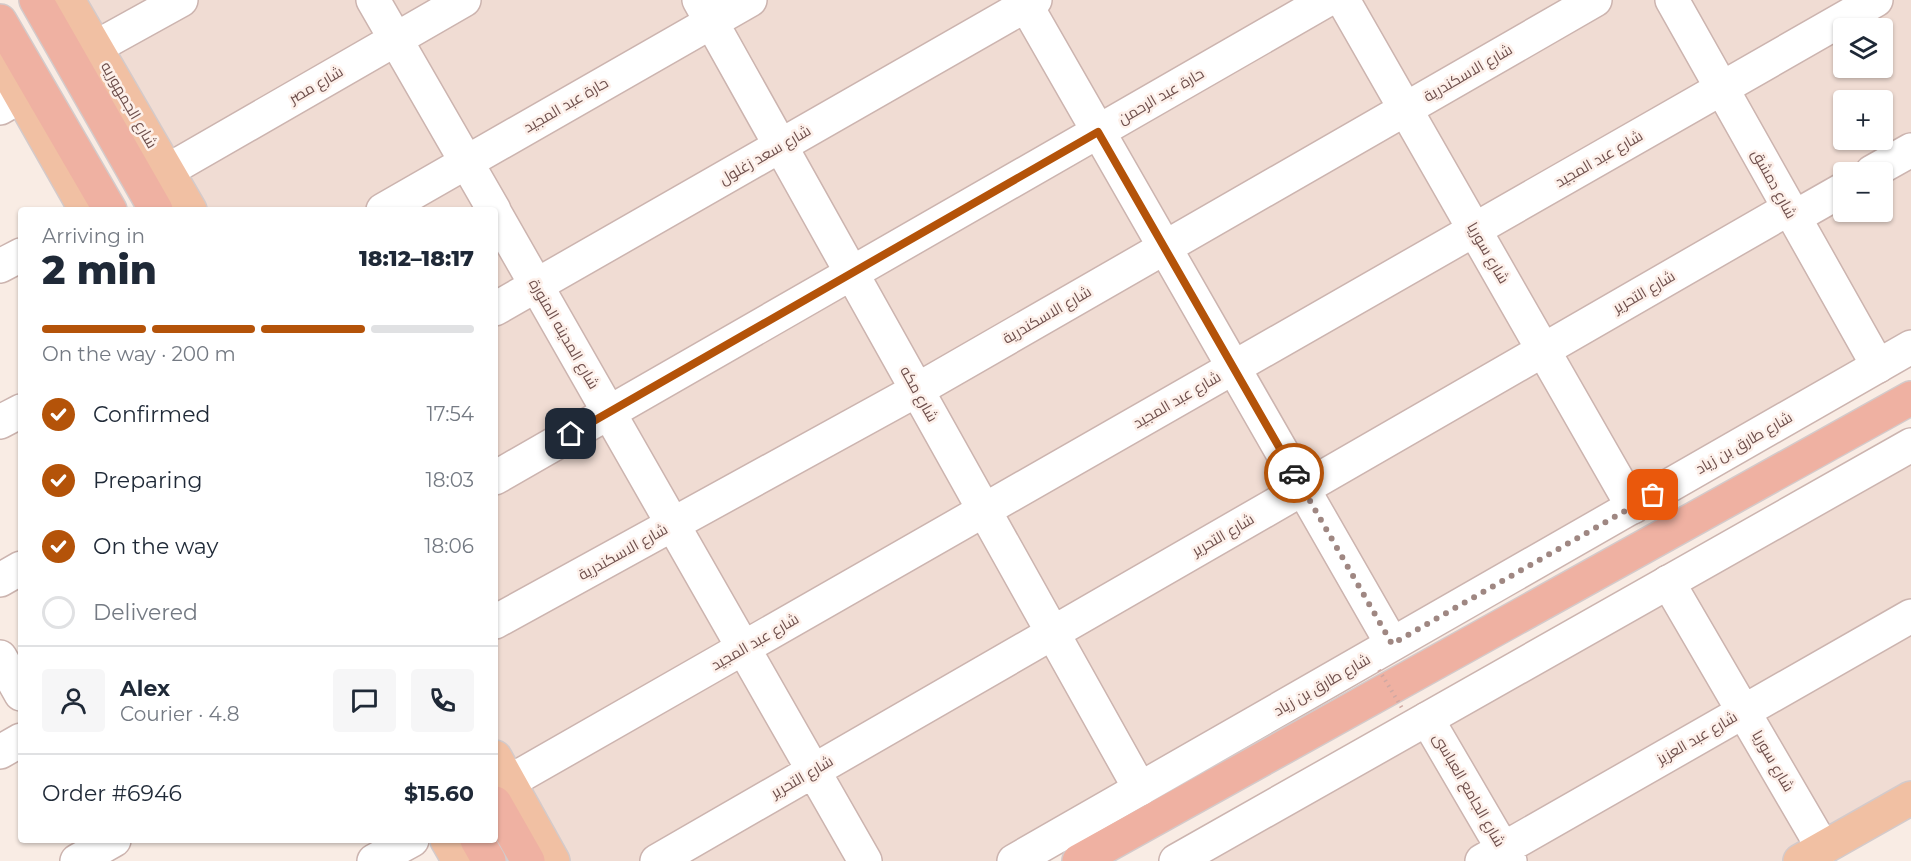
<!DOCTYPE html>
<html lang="en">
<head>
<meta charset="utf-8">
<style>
	body { margin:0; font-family:Montserrat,Cairo,sans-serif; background:#f6f6f7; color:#1f2937; height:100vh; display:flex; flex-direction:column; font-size:22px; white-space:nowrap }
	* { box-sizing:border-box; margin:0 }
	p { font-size:20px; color:#747a83 }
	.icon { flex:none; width:33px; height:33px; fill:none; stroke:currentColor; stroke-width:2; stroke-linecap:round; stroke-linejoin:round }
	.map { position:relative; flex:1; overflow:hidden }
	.panel { position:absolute; left:18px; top:207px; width:480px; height:636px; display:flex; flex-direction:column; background:#fff; border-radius:6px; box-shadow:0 2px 4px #0004 }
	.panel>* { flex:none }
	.tools { position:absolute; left:1833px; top:18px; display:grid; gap:12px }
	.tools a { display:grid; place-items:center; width:60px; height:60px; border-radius:6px; background:#fff; box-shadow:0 2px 4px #0004; font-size:30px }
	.pin { position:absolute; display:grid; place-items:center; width:51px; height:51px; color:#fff; margin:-26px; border-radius:12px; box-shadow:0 3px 9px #0006 }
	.courier { position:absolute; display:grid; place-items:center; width:60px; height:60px; margin:-30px; border:4px solid #b45309; border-radius:50%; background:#fff; color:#222; box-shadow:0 2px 8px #0007 }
	.head em { font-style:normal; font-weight:800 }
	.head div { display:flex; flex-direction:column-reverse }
	.head { display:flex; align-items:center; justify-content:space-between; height:102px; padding:0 24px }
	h1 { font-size:39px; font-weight:800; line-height:45px }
	.bar { display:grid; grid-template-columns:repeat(4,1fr); gap:9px 6px; align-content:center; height:72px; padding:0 24px }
	.bar i { height:8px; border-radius:4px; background:#e0e1e3 }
	.bar .on { background:#b45309 }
	.bar p { grid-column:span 4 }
	.line { display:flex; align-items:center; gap:15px; padding:0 24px; border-top:2px solid #e0e1e3 }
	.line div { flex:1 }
	.round { display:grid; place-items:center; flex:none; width:63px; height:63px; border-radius:6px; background:#f6f6f7 }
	ol { padding:0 24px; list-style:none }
	li { display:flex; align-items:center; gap:18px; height:66px }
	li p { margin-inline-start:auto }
	li .icon { padding:6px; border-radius:50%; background:#b45309; color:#fff; stroke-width:4 }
	li:last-child { color:#747a83 }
	li i { width:33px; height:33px; border:3px solid #e0e1e3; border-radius:50% }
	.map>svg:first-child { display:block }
</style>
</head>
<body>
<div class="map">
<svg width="1911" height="861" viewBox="0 0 1911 861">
	<rect width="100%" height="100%" fill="#f9ece4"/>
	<path fill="#f0dcd3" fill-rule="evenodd" d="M43,0H1911V347L1013,861H547L495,772V210H166ZM1844,28H1882V68H1844ZM1844,100H1882V140H1844ZM1844,172H1882V212H1844Z
		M1911,456V797L1797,861H1186Z"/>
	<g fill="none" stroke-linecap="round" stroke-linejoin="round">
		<defs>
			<path id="minor" d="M373,0L494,210
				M699,0L1140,789
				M1023,0L1392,644
				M1343,0L1633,507
				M1672,0L1878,366
				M96,47L181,0
				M0,108L21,96
				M167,171L464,0
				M1872,172L1911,150
				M383,210L750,0
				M495,213L865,861
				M1793,218L1844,189
				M0,266L21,255
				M495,309L1035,0
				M0,422L21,411
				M495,478L1327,0
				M0,580L21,568
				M1668,582L1823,848
				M495,622L917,390L1595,0
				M0,657L21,694
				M1427,719L1510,861
				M0,752L21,740
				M509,782L1876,0
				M77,861L114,840
				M374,861L412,840
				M657,861L1788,209
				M1482,861L1911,616"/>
			<path id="tertiary" d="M1014,861L1911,347
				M1176,861L1911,445"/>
			<path id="primary" d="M68,0L190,210
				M0,59L86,210
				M495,757L553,861
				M447,840L459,861
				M1800,861L1911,798"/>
			<path id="trunk" d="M36,0L156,210
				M0,21L110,210
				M495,803L528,861
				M477,840L489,861
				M1079,861L1911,398"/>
		</defs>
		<use href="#minor" stroke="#ccb4af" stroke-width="36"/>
		<use href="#tertiary" stroke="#ccb4af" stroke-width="36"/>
		<use href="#primary" stroke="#d4caca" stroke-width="36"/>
		<use href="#trunk" stroke="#d4caca" stroke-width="36"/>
		<use href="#minor" stroke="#fff" stroke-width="33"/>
		<use href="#tertiary" stroke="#fff" stroke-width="33"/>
		<use href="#primary" stroke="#f1c0a3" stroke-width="33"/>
		<use href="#trunk" stroke="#efb1a2" stroke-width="33"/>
		<path stroke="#d0a8a2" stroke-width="4" stroke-dasharray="1.5 4.5" stroke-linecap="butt" d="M1379,670L1402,708"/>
	</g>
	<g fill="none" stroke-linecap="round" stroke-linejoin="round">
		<path stroke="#9f8782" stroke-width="6" stroke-dasharray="0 10.8" d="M1294,473L1392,644L1653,495"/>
		<path stroke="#b45309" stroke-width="8" d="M571,434L1098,132L1294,473"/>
	</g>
	<g text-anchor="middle" stroke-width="5" stroke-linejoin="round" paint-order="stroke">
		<g font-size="15" fill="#6f504d" stroke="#fdf0ea">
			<text transform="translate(1468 73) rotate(-30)" y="5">شارع الاسكندرية</text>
			<text transform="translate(316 85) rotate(-30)" y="5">شارع مصر</text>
			<text transform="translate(1161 96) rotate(-30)" y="5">حارة عبد الرحمن</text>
			<text transform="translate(129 105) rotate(60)" y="5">شارع الجمهوريه</text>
			<text transform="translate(566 105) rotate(-30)" y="5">حارة عبد المجيد</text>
			<text transform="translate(765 155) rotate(-30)" y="5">شارع سعد زغلول</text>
			<text transform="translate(1599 159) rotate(-30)" y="5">شارع عبد المجيد</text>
			<text transform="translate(1774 184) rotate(61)" y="5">شارع دمشق</text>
			<text transform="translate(1488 253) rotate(60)" y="5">شارع سوريا</text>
			<text transform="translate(1644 292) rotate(-30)" y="5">شارع التحرير</text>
			<text transform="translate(1047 315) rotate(-30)" y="5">شارع الاسكندرية</text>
			<text transform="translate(564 334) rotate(60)" y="5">شارع المدينه المنورة</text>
			<text transform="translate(919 394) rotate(61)" y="5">شارع مكه</text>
			<text transform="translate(1177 400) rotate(-30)" y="5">شارع عبد المجيد</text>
			<text transform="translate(1744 443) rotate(-30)" y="5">شارع طارق بن زياد</text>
			<text transform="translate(1223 535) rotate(-30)" y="5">شارع التحرير</text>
			<text transform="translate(623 552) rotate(-29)" y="5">شارع الاسكندرية</text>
			<text transform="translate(755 642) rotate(-30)" y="5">شارع عبد المجيد</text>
			<text transform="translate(1322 685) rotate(-30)" y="5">شارع طارق بن زياد</text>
			<text transform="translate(1697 738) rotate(-30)" y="5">شارع عبد العزيز</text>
			<text transform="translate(1773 761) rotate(60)" y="5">شارع سوريا</text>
			<text transform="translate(802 777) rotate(-30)" y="5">شارع التحرير</text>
			<text transform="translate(1469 790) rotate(60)" y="5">شارع الجامع العباسى</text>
		</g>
	</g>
</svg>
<div class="tools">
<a><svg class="icon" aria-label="layers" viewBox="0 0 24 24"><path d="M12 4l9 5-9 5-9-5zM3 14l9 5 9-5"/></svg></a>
<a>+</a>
<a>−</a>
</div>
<div class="pin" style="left:1653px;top:495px;background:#ea580c"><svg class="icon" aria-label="bag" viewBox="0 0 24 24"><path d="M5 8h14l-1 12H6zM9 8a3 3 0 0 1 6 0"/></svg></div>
<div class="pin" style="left:571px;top:434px;background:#1f2937"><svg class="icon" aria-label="home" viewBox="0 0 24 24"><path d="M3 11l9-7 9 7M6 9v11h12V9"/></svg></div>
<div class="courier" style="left:1294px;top:473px"><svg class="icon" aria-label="car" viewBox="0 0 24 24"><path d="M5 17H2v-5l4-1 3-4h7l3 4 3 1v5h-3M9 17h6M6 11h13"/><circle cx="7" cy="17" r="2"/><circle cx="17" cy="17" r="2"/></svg></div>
<section class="panel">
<div class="head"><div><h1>2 min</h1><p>Arriving in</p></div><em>18:12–18:17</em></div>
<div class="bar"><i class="on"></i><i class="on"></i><i class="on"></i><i></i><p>On the way · 200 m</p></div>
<ol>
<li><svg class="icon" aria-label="check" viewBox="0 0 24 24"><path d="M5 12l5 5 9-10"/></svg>Confirmed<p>17:54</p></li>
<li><svg class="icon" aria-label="check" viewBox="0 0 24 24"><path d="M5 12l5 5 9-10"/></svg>Preparing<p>18:03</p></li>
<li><svg class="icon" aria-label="check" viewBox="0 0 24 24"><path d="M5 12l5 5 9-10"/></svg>On the way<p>18:06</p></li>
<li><i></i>Delivered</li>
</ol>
<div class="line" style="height:108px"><a class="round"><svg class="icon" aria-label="person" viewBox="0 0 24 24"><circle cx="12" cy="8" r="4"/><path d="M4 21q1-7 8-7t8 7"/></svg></a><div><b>Alex</b><p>Courier · 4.8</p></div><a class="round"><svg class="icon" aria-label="chat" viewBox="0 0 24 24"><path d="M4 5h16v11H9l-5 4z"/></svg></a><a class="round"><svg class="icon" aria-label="phone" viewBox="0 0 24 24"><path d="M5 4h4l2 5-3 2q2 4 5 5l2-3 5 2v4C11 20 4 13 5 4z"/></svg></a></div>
<div class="line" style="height:78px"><div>Order #6946</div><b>$15.60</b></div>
</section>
</div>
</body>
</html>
